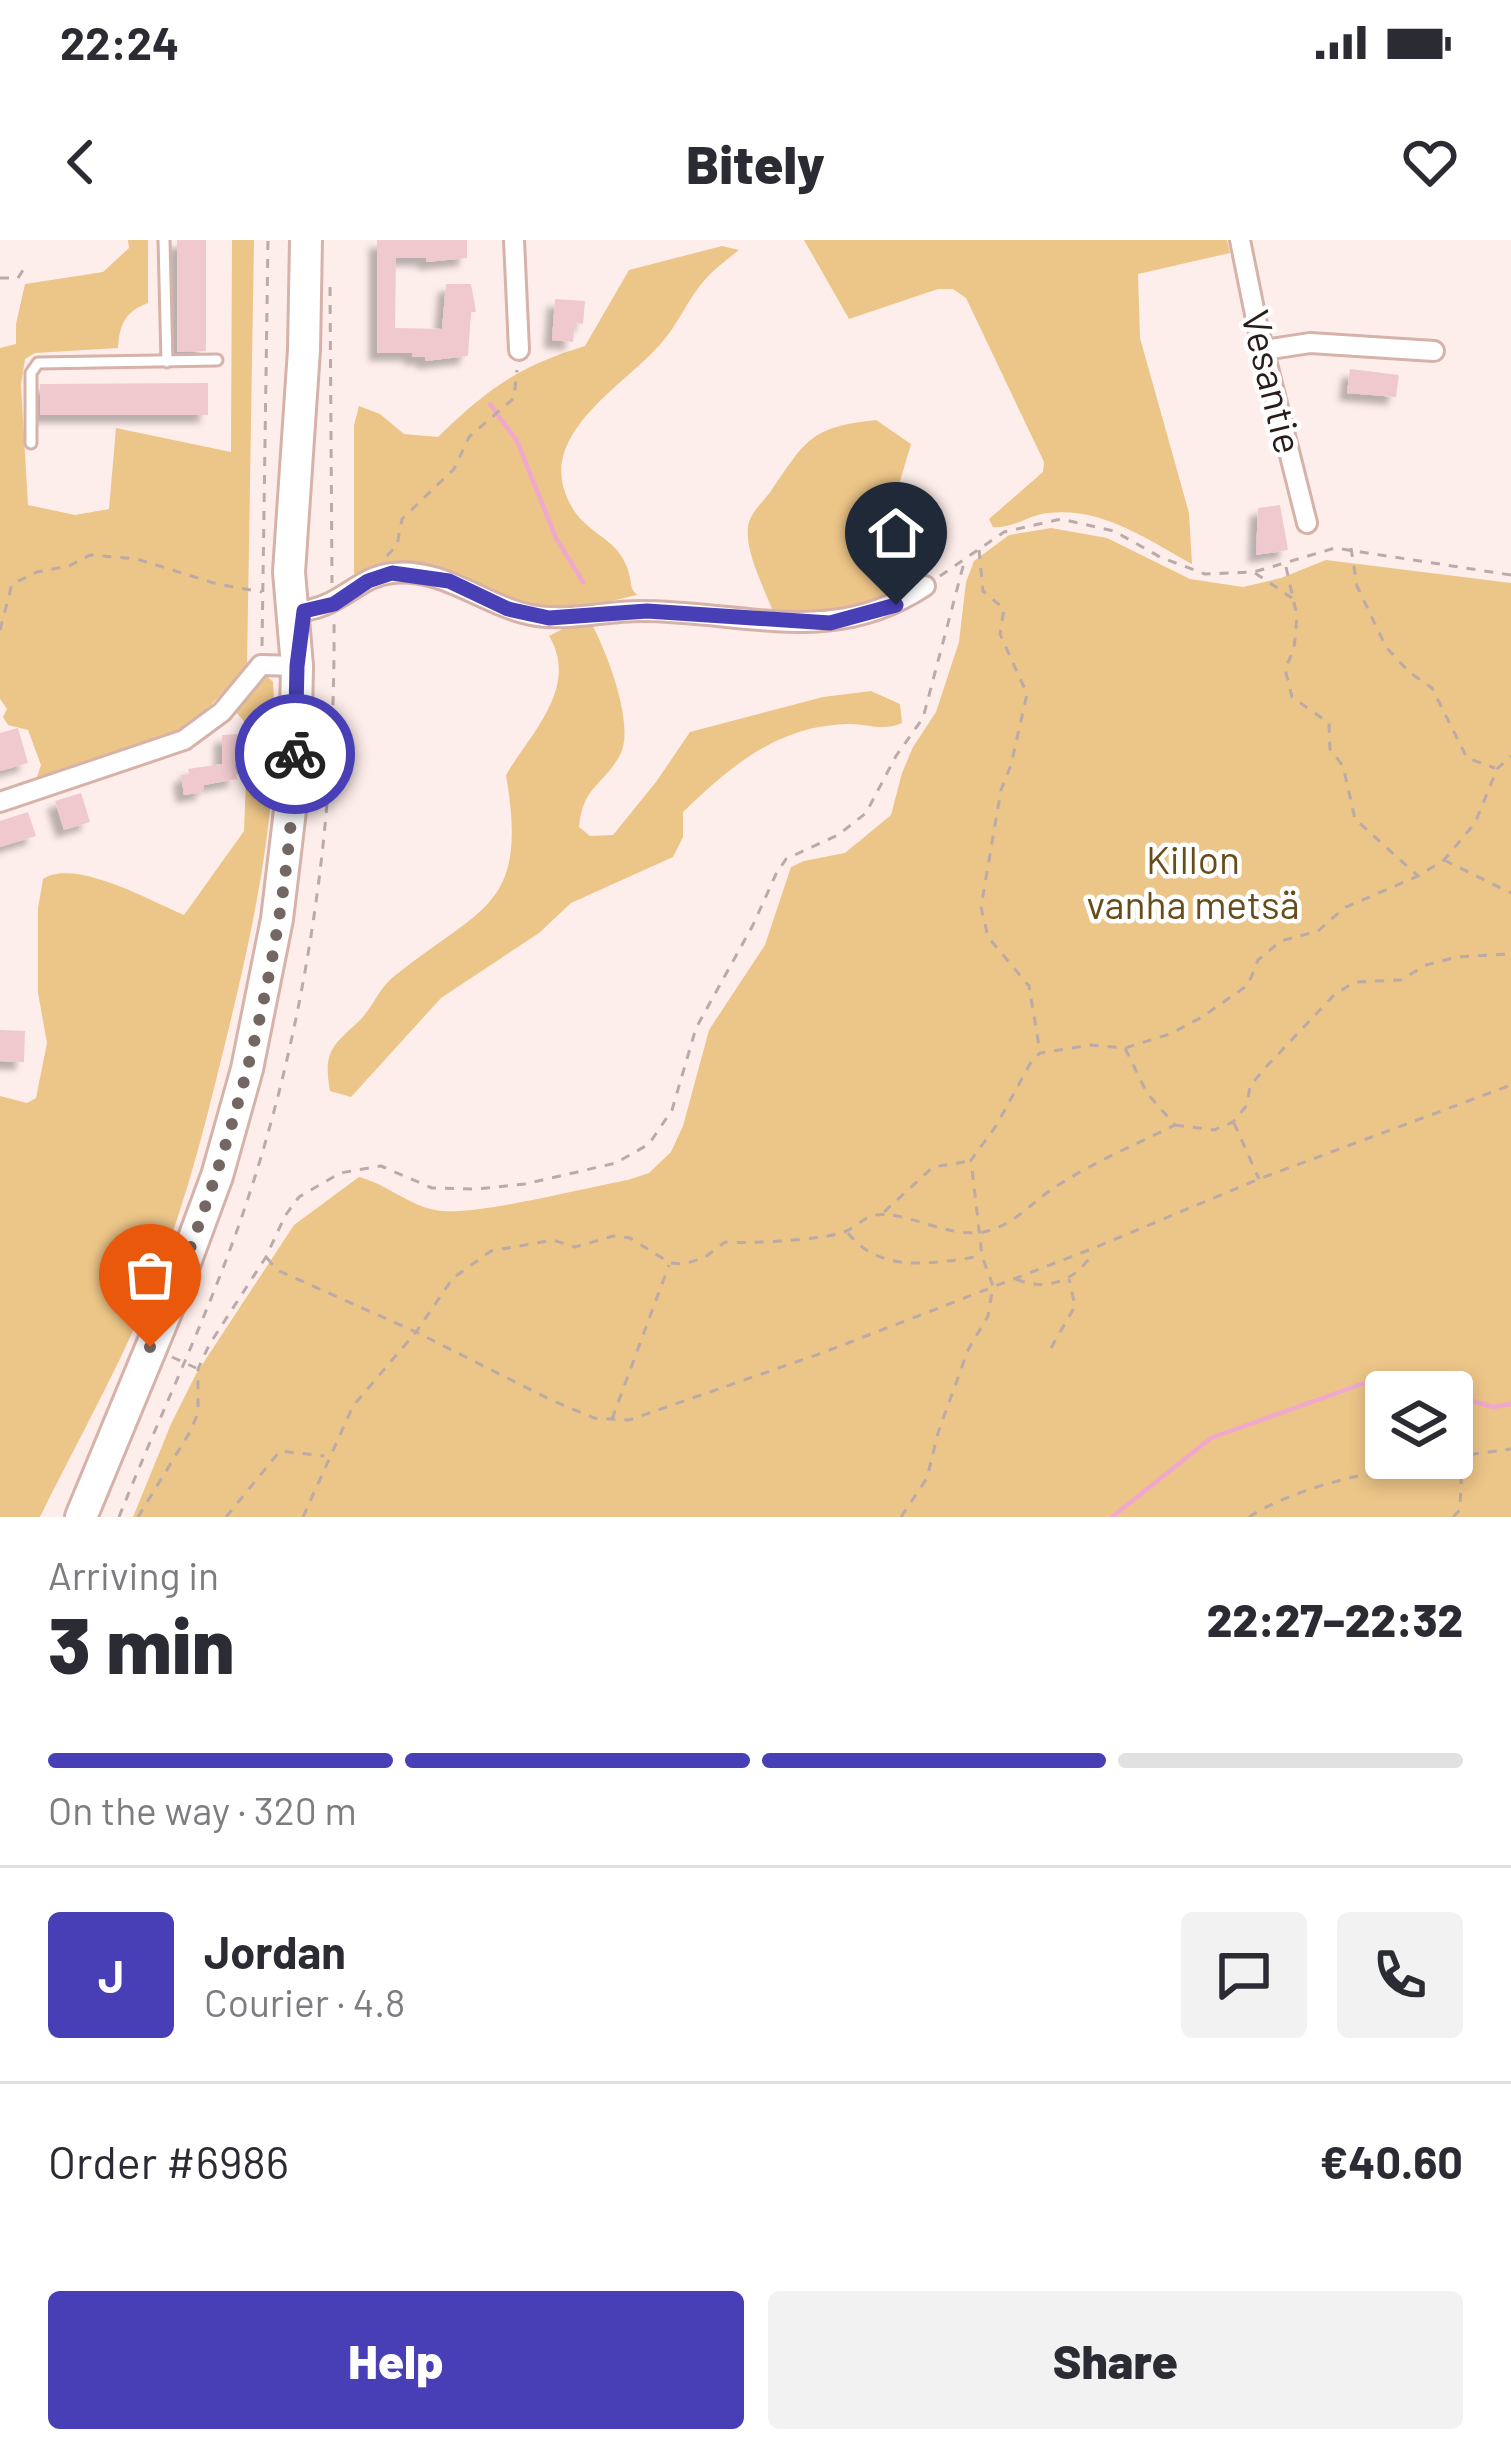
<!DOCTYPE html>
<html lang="en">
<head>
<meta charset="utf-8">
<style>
	body { margin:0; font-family:Barlow,sans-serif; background:#f2f2f3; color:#2b2b33; height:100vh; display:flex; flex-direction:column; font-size:45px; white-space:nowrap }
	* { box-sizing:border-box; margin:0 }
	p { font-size:39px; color:#7c7c81 }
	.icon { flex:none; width:66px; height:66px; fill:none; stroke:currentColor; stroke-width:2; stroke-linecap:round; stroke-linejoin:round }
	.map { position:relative; height:1277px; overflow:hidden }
	.drawer { display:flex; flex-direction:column; background:#fff; flex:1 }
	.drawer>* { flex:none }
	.buttons { position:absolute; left:1365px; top:1131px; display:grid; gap:24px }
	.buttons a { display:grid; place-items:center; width:108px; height:108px; border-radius:12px; background:#fff; box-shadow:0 6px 18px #0003; font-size:60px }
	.pin { position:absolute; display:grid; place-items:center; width:102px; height:102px; color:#fff; margin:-123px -51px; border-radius:50% 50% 50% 0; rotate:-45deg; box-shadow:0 0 12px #0007 }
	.pin .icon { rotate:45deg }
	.courier { position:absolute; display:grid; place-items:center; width:120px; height:120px; margin:-60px; border:9px solid #483fb6; border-radius:50%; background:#fff; color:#222; box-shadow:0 3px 15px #0007 }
	.headline em { font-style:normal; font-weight:800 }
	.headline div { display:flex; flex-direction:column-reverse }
	.headline { display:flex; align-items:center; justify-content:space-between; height:204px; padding:0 48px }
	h1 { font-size:78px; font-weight:800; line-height:90px }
	.bar { display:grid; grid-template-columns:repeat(4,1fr); gap:18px 12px; align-content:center; height:144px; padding:0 48px }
	.bar i { height:15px; border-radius:9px; background:#e1e1e2 }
	.bar .active { background:#483fb6 }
	.bar p { grid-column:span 4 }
	.line { display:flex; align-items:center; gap:30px; padding:0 48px; border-top:3px solid #e1e1e2 }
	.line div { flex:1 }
	.round { display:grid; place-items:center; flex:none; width:126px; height:126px; border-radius:12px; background:#f2f2f3 }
	.button { display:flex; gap:24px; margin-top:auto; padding:24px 48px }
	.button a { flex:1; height:138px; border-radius:12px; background:#483fb6; color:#fff; font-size:48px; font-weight:800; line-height:138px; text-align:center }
	.button a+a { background:#f2f2f3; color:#2b2b33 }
	.status { display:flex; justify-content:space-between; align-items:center; height:84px; padding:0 60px; background:#fff; direction:ltr }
	.status svg { height:33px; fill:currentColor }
	header { display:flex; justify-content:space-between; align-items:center; height:156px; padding:0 48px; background:#fff; font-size:54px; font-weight:800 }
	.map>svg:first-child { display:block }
</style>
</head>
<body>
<div class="status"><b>22:24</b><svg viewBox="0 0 49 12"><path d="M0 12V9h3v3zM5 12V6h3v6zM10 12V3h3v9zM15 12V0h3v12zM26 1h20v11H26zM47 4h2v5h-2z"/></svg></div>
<header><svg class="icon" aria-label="back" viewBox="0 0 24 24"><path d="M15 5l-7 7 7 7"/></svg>Bitely<svg class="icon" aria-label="heart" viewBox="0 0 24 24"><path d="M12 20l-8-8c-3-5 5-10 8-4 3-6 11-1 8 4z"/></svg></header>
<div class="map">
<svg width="1511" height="1277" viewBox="0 0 1511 1277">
	<defs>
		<filter id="shadow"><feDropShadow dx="-8" dy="8" stdDeviation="3" flood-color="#0004"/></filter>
	</defs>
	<rect width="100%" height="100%" fill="#feeeeb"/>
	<path fill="#ecc588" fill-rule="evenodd" d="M128,0H148V63C125,72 120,83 118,108L35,113L25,119L21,145L28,265L75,275L109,269L116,188L231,212L232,0H254L247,427L211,465L178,492L35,543L41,525L28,490L8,485L3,477L7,469L0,459V108L16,104V84L25,44L103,32L129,8Z
		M804,0H1227L1230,13L1138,34L1140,98L1189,273L1192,324C1146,299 1103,267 1048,273C1029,275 1012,289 993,287L989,279L1043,232L1044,222L966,58L953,49H938L849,79Z
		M722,6L739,10C725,21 710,32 699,47C686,64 677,85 663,101C630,142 540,190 566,255C584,302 626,291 632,349L637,355C602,363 570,372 534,366C468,354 435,305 362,336L354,333V185L359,166L380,174L404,194L438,197C487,149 519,126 585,106L629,30Z
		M876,180L911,204L892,268C922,299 929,308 915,350L863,374H774C765,349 742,308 749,282C753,270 764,261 771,251C806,200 810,187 876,180Z
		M1051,288L1107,298L1190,339L1243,347L1281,338L1326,320L1511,343V1277H133L171,1184L196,1134L294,985L359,937C387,944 406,964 435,970C468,978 588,947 628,940L649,933L671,912L683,886L709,790L765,705L791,627L804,621L845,613L891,575L902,533L913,507L936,472L959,402L966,342L974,321L1009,295ZM1386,1152H1452V1218H1386Z
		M580,380L590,381C606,409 636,486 620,515C602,547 583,546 579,587L590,596L613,595L656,542L690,492L823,457L871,451L900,464L902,483C881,492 868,483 847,484C777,486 731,526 683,572V597L673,617L571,663L539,693L441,758L351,857L330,851C323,812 332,806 358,782C372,769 378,750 392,738C482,665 529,669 506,535C530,494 580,447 549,396Z
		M265,434L273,442C282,567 251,699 221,820C204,890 185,963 159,1030C126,1115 80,1196 40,1277H0V856L27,863L36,858L47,803L38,753V668L43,639C76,618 150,661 184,675L244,591L248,486L230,465Z"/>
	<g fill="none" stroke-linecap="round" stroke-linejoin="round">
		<path stroke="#f0a8cc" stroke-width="4.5" d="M490,164L517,201L556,298L583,342
			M1452,1155L1493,1167L1511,1164
			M1112,1277L1211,1198L1384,1136L1441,1152"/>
	</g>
	<path fill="#efc9cd" filter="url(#shadow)" d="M177,0H206V111L177,112Z
		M377,0H467V18L426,22V18H396L395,88L442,89L446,44H471L476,72H471L468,116L425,121V117H412V113H377Z
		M555,59L585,61L583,84L575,83L573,102L552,100Z
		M1350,129L1399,135L1396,157L1347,153Z
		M208,143V175H40V144Z
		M1280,265L1288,310L1256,315L1258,268Z
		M18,488L28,523L0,531V493Z
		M237,494L238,504L261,506L259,526L234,524L237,539L204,545V552L184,555L181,535L189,534L188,529L222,524V495Z
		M81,553L90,582L64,590L55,561Z
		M28,572L36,596L0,607V581Z
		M0,790L25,791L24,822L0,821Z"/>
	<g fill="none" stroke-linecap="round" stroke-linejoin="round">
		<defs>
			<path id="service" d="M164,0L167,122
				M31,203V133L38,123L217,120"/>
			<path id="minor" d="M514,0L519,110
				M1240,0L1257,84L1307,283
				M1264,110L1310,103L1434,111
				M291,372C340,371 355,337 392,333C443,327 483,365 531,375C567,382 604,371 640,371C745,371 832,408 925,346
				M0,562L184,500L222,472L261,425L297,426"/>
			<path id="primary" d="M81,1277L173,1055L217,936L247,829L277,679L295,529L297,426L289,332L304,110L306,0"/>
		</defs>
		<use href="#service" stroke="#d6b2a9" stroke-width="15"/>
		<use href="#minor" stroke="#d6b2a9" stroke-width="24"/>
		<use href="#primary" stroke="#d6b2a9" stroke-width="36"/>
		<path stroke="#baaba8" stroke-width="3" stroke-dasharray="9 9" stroke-linecap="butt" d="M0,38H18L25,27
			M330,47L332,343
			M1351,308L1357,346L1386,407L1409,432L1432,448L1467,518L1495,528
			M979,310L983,351L1004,369L1000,394L1027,454L1011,525L1001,550L981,667L988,697L1029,746L1040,812
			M387,316L397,305L402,279L454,229L469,197L514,158L517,130
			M1286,327L1297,376L1294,409L1285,429L1292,457L1329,483L1330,509L1343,526L1355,579L1418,636
			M1255,333L1292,358
			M940,336L1004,292L1061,279L1114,291L1160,317L1205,334L1254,332L1335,308L1511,335
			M0,390L12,344L37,332L69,326L90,315L137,319L217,344L262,352
			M262,406L268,0
			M1444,620L1511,653
			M1234,883L1259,939
			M1175,885L1214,890L1233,882L1247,865L1250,846L1265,828L1335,754L1355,742L1401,740L1426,725L1457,717L1511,714
			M884,972L933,927L970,921
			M848,993C881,1035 934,1023 982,1016
			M267,1018L277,1030L416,1092L551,1160L594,1178L629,1180L822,1113L1094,1008L1259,939L1511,845
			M1016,1039C1046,1052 1077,1041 1093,1012
			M1051,1108L1075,1066L1069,1039
			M172,1117L196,1128
			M612,1179L669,1025
			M1452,1217L1511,1209
			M119,1277C154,1189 195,1103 228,1015C304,813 336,591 334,377
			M138,1277L190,1192L198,1173V1129L209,1105L266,1017L285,976L299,957L340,933L381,926L432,948L477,949L525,944L616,923L649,904L672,870L696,788L753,685L776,634L786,619L838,595L866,573L896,516L923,478L965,319
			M226,1277L280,1211L324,1216
			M303,1277L353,1166L416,1092L453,1038L491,1011L553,1000L575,1007L613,996L630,998L670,1023L683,1024L704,1018L725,1002C748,1004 823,1000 844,992C856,988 862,978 875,975C904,970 946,998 983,992C1015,986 1033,960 1060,944C1096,921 1137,904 1175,885L1147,853L1125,808
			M901,1277L927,1238L938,1193L968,1110L988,1076L993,1046L982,1016L971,920L996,886L1031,822L1040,813L1091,805L1125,808L1170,794L1202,777L1248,745L1258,720L1281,701L1318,691L1344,668L1418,636L1444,620L1475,583L1497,529L1511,516
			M1249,1277C1305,1242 1382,1231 1446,1218
			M1453,1277L1460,1270L1462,1215"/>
		<use href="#service" stroke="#fff" stroke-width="9"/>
		<use href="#minor" stroke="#fff" stroke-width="18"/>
		<use href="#primary" stroke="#fff" stroke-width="30"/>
	</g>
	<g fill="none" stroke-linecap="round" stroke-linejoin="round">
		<path stroke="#746662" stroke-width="12" stroke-dasharray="0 21.6" d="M150,1107C231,921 288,718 295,514"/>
		<path stroke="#483fb6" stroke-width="15" d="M295,514L297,426L304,371L334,364L368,341L392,333L449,341L508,369L549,378L647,371L830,383L896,365"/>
	</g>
	<g text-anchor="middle" stroke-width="9" stroke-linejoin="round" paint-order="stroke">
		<g font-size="39" fill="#291c19" stroke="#fff">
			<text transform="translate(1272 142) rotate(76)" y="14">Vesantie</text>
		</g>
		<g font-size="39" fill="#684c1a" stroke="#fff">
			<text x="1193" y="634">Killon<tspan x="1193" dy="45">vanha metsä</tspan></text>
		</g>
	</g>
</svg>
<div class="buttons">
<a><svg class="icon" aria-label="layers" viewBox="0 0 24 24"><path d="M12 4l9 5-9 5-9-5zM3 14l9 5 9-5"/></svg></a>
</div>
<div class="pin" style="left:150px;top:1107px;background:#ea580c"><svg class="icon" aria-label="bag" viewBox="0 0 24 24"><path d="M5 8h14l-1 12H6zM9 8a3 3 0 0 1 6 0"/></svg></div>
<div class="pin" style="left:896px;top:365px;background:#1f2937"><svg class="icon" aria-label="home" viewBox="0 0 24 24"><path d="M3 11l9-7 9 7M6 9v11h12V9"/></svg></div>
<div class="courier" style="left:295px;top:514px"><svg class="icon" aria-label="bike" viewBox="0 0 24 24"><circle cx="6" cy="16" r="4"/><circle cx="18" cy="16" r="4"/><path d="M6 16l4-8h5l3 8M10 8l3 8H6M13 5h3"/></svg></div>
</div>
<section class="drawer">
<div class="headline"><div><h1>3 min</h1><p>Arriving in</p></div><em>22:27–22:32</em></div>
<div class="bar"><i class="active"></i><i class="active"></i><i class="active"></i><i></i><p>On the way · 320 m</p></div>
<div class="line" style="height:216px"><b class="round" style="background:#483fb6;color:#fff">J</b><div><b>Jordan</b><p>Courier · 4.8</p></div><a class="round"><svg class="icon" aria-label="chat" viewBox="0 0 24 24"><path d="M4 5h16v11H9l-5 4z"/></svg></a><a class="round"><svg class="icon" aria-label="phone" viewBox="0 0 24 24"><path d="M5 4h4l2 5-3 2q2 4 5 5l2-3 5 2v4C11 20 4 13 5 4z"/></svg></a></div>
<div class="line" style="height:156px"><div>Order #6986</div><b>€40.60</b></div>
<div class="button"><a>Help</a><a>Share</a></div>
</section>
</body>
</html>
